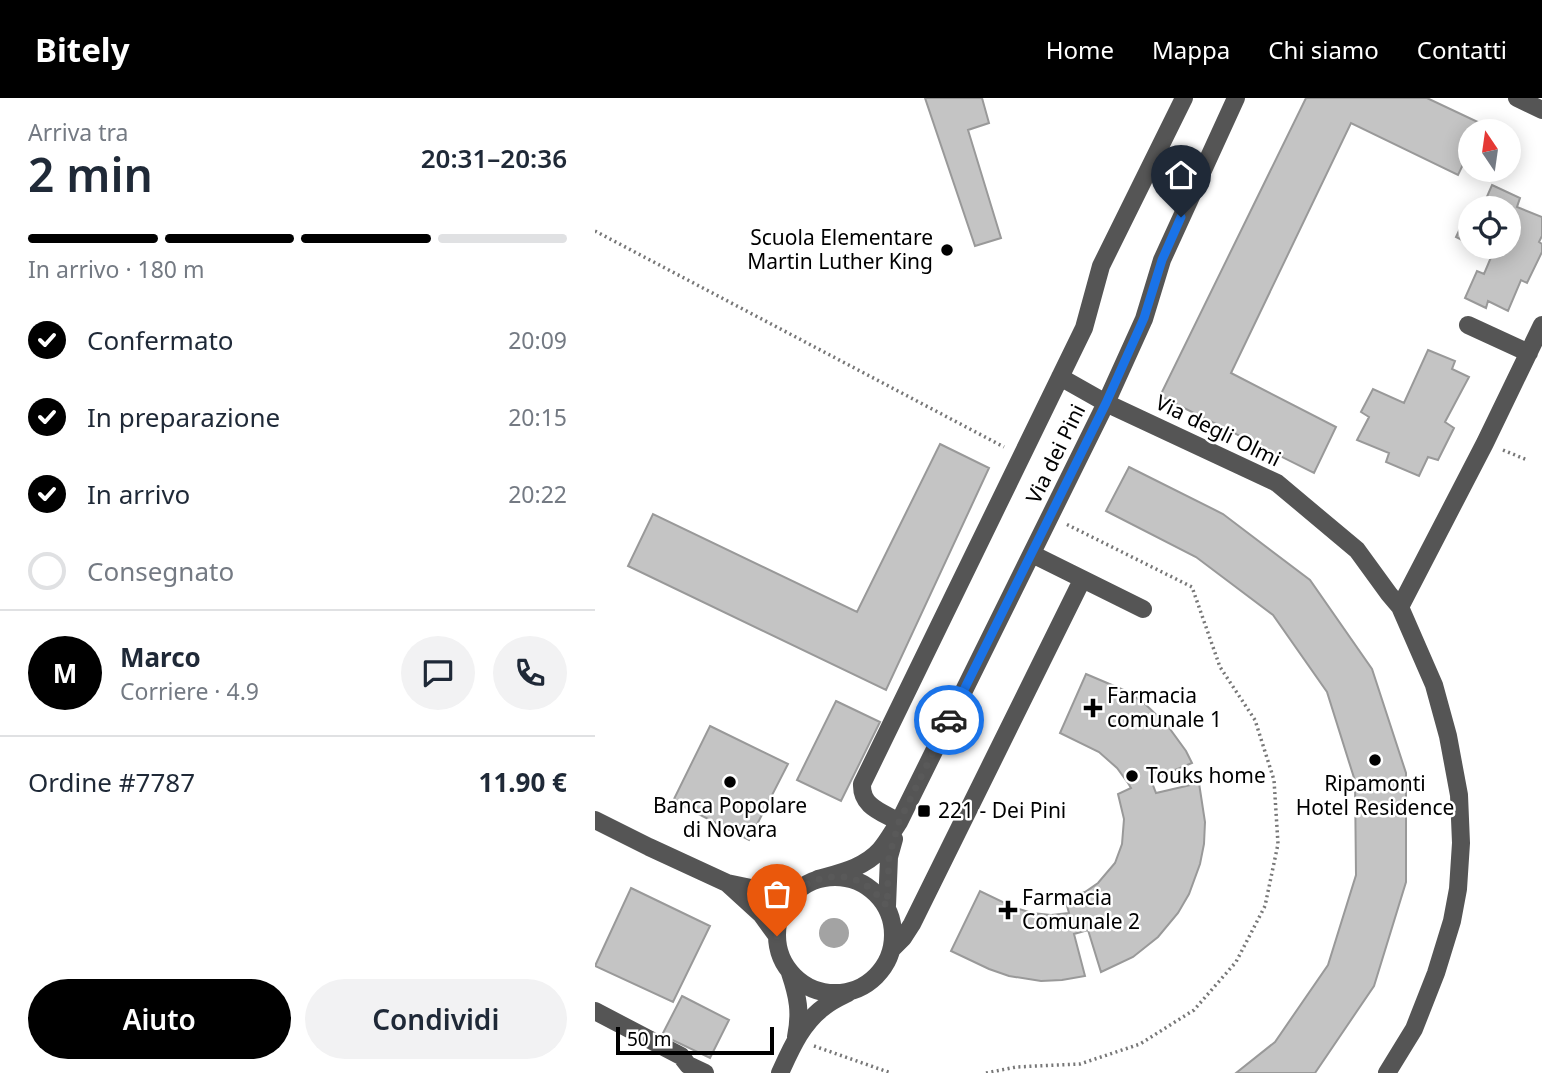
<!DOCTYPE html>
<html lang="it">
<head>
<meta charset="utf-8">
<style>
	body { margin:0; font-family:"Noto Sans",sans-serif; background:#f2f2f3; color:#1f2937; height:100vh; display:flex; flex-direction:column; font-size:26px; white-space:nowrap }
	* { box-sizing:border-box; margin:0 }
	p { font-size:23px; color:#747a83 }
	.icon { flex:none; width:38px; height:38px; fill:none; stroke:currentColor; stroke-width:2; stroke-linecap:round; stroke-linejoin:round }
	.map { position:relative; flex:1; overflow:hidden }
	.details { display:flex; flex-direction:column; background:#fff; width:595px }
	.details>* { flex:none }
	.needle { width:46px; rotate:347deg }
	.buttons { position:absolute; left:863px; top:21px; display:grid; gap:14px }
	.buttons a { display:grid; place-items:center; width:63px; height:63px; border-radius:50%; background:#fff; box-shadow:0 4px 18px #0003; font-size:35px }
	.scale { position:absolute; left:21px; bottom:18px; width:158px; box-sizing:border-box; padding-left:7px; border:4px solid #000; border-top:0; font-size:19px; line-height:24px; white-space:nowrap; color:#000; -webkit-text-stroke:5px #fff; paint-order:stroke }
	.pin { position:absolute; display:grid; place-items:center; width:60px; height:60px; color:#fff; margin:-72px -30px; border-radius:50% 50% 50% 0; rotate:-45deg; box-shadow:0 0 7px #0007 }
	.pin .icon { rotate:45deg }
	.courier { position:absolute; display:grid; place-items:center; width:70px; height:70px; margin:-35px; border:5px solid #1a73e8; border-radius:50%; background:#fff; color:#222; box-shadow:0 2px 9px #0007 }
	.head em { font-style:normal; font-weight:600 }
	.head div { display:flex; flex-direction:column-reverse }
	.head { display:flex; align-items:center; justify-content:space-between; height:119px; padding:0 28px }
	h1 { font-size:46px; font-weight:600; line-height:52px }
	.bar { display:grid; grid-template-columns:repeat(4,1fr); gap:10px 7px; align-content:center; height:84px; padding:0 28px }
	.bar i { height:9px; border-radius:5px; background:#e0e1e3 }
	.bar .active { background:#000 }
	.bar p { grid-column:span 4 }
	.line { display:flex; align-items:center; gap:18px; padding:0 28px; border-top:2px solid #e0e1e3 }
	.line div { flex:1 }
	.round { display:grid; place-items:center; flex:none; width:74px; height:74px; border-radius:37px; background:#f2f2f3 }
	ol { padding:0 28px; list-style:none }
	li { display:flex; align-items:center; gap:21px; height:77px }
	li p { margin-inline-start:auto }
	li .icon { padding:7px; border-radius:50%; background:#000; color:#fff; stroke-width:4 }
	li:last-child { color:#747a83 }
	li i { width:38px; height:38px; border:4px solid #e0e1e3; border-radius:50% }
	.primary-button { display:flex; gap:14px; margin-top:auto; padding:14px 28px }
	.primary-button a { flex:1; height:80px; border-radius:42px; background:#000; color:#fff; font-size:28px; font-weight:600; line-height:80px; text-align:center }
	.primary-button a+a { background:#f2f2f3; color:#1f2937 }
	header { display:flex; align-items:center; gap:42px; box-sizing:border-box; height:98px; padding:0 35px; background:#000; color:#fff }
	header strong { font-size:33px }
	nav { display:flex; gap:38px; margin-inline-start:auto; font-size:24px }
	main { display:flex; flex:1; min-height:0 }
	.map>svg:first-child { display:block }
</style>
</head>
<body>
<header>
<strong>Bitely</strong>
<nav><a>Home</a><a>Mappa</a><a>Chi siamo</a><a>Contatti</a></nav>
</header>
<main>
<section class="details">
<div class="head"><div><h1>2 min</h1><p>Arriva tra</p></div><em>20:31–20:36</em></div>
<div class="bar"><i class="active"></i><i class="active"></i><i class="active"></i><i></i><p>In arrivo · 180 m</p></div>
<ol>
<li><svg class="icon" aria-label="check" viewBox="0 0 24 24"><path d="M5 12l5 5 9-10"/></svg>Confermato<p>20:09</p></li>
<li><svg class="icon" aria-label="check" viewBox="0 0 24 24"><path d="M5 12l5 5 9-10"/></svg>In preparazione<p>20:15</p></li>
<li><svg class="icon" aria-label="check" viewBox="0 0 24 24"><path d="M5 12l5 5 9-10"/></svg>In arrivo<p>20:22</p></li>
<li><i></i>Consegnato</li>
</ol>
<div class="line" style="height:126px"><b class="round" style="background:#000;color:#fff">M</b><div><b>Marco</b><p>Corriere · 4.9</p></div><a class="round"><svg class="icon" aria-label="chat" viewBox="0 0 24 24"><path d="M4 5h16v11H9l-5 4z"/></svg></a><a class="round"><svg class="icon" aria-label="phone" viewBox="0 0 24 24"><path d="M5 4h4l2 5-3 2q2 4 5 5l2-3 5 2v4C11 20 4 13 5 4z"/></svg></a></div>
<div class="line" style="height:91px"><div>Ordine #7787</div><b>11.90 €</b></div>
<div class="primary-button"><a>Aiuto</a><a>Condividi</a></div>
</section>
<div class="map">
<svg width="947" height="975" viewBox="0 0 947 975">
	<rect width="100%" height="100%" fill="#fff"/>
	<path fill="#a3a3a3" d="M224 835a15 15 0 1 1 30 0a15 15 0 1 1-30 0Z"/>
	<path fill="#c4c4c4" stroke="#999" stroke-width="2" d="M330,0H387L394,25L373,32L406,140L380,148Z
		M711,0H832L887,26L883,33H875V52L863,77L756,25L636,275L741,329L719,375L565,298Z
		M897,87L925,100L922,109L947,119V138L944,144L947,146V154L932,185L926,182L913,213L893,203L891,210L870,200L882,173L889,176L897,157L880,149H914V110H887Z
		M876,107L882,110H875V146L861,139Z
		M833,252L860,263L857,271L874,279L850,324L859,330L843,362L833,359L824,378L791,364L794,355L762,342L774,319L766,314L778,291L809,305Z
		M345,346L394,370L291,592L33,468L58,416L262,514Z
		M534,369L628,416L715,482L777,571L811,675V784L779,888L720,975H641L680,944L733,867L761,777L760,683L732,594L678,517L601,459L511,413Z
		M491,576L531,593L549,605L572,627L591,653L597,665L556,682L561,695L604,685L610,724L609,746L605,766L594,796L583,815L563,839L538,859L506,874L493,832L479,836L490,878L467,882L446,883L414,878L394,871L356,853L385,793L418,809L437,815L456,817L474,815L470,801L490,794L503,785L520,765L527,746L529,721L523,696L536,690L533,685L522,670L504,654L465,635Z
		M241,603L285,624L246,703L202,682Z
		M115,628L193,666L154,742L78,703Z
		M36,790L115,828L78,904L0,868Z
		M87,898L134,922L115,960L67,937Z"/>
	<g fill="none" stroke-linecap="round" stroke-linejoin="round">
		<path stroke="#777" stroke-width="3.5" stroke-dasharray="2 3.5" stroke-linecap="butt" d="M0,133L409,349
			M908,352L932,362
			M219,948L296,975
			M391,975L421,969L485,966L545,946L599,912L641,864L670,808L683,746L679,682L660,622L625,569L597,489L471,426"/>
		<path stroke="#555" stroke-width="18" d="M922,0L947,12
			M873,227L934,255
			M465,279L511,305L682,385L762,452L794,496L805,509L839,587L853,638L864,697L866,745L863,791L857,823L841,875L819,931L792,975
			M437,456L548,511
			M805,509L890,345L947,227
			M0,722L54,749L132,785L156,790L177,791L209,788
			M304,724C287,714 266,709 267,686L489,230L506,168L589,0
			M182 837a58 58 0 1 1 116 0a58 58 0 1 1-116 0Z
			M223,781C244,775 269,770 285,752C292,744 298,733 304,724L511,305L549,221L567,162L641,0
			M132,785L166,816L182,838
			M292,808L294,759L299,741
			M297,851L308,840L317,826L487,482
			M195,875C203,899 206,914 201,939
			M0,913L86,958L93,967L110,975
			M185,975C196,951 207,925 229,909C236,903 245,899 253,895"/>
	</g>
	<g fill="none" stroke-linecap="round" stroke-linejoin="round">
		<path stroke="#595959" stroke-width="7" stroke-dasharray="0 12.6" d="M182,838C185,805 202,783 236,779C244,778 255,779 263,783C275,788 283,798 292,808L294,759L304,724L354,622"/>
		<path stroke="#1a73e8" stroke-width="9" d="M354,622L511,305L549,220L567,162L586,119"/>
	</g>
	<g fill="#000" stroke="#fff" stroke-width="2.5">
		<circle cx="352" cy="152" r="7"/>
		<path d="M494.5 599.5h7v7h7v7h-7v7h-7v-7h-7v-7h7z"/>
		<circle cx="780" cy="662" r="7"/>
		<circle cx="537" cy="678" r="7"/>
		<circle cx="135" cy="684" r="7"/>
		<rect x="322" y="706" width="14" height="14" rx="3.5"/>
		<path d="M409.5 801.5h7v7h7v7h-7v7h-7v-7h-7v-7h7z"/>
	</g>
	<g text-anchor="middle" stroke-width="5" stroke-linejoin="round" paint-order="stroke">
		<g font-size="21" fill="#000" stroke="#fff" text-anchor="start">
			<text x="338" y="147" text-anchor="end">Scuola Elementare<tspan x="338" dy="24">Martin Luther King</tspan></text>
			<text x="512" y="605">Farmacia<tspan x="512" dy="24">comunale 1</tspan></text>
			<text x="551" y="685">Touks home</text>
			<text x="780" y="693" text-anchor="middle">Ripamonti<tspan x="780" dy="24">Hotel Residence</tspan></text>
			<text x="135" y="715" text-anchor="middle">Banca Popolare<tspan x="135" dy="24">di Novara</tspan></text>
			<text x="343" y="720">221 - Dei Pini</text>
			<text x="427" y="807">Farmacia<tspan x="427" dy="24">Comunale 2</tspan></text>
		</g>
		<g font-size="21" fill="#000" stroke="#fff">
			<text transform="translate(623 333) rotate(26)" y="7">Via degli Olmi</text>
			<text transform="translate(461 356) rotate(-64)" y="7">Via dei Pini</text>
		</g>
	</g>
</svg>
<div class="buttons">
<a><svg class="needle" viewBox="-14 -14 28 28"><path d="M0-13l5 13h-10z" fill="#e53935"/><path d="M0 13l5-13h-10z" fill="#747a83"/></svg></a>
<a><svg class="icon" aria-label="locate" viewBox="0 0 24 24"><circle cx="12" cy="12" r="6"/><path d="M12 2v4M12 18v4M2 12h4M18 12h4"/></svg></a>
</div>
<div class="scale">50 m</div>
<div class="pin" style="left:182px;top:838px;background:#ea580c"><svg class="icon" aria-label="bag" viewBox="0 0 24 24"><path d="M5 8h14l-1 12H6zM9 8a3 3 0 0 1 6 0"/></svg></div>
<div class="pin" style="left:586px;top:119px;background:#1f2937"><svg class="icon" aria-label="home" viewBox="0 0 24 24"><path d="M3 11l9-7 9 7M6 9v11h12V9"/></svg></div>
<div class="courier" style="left:354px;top:622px"><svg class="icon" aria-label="car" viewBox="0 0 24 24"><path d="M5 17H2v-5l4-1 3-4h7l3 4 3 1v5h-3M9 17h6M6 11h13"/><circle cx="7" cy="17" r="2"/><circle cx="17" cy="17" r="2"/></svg></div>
</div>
</main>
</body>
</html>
